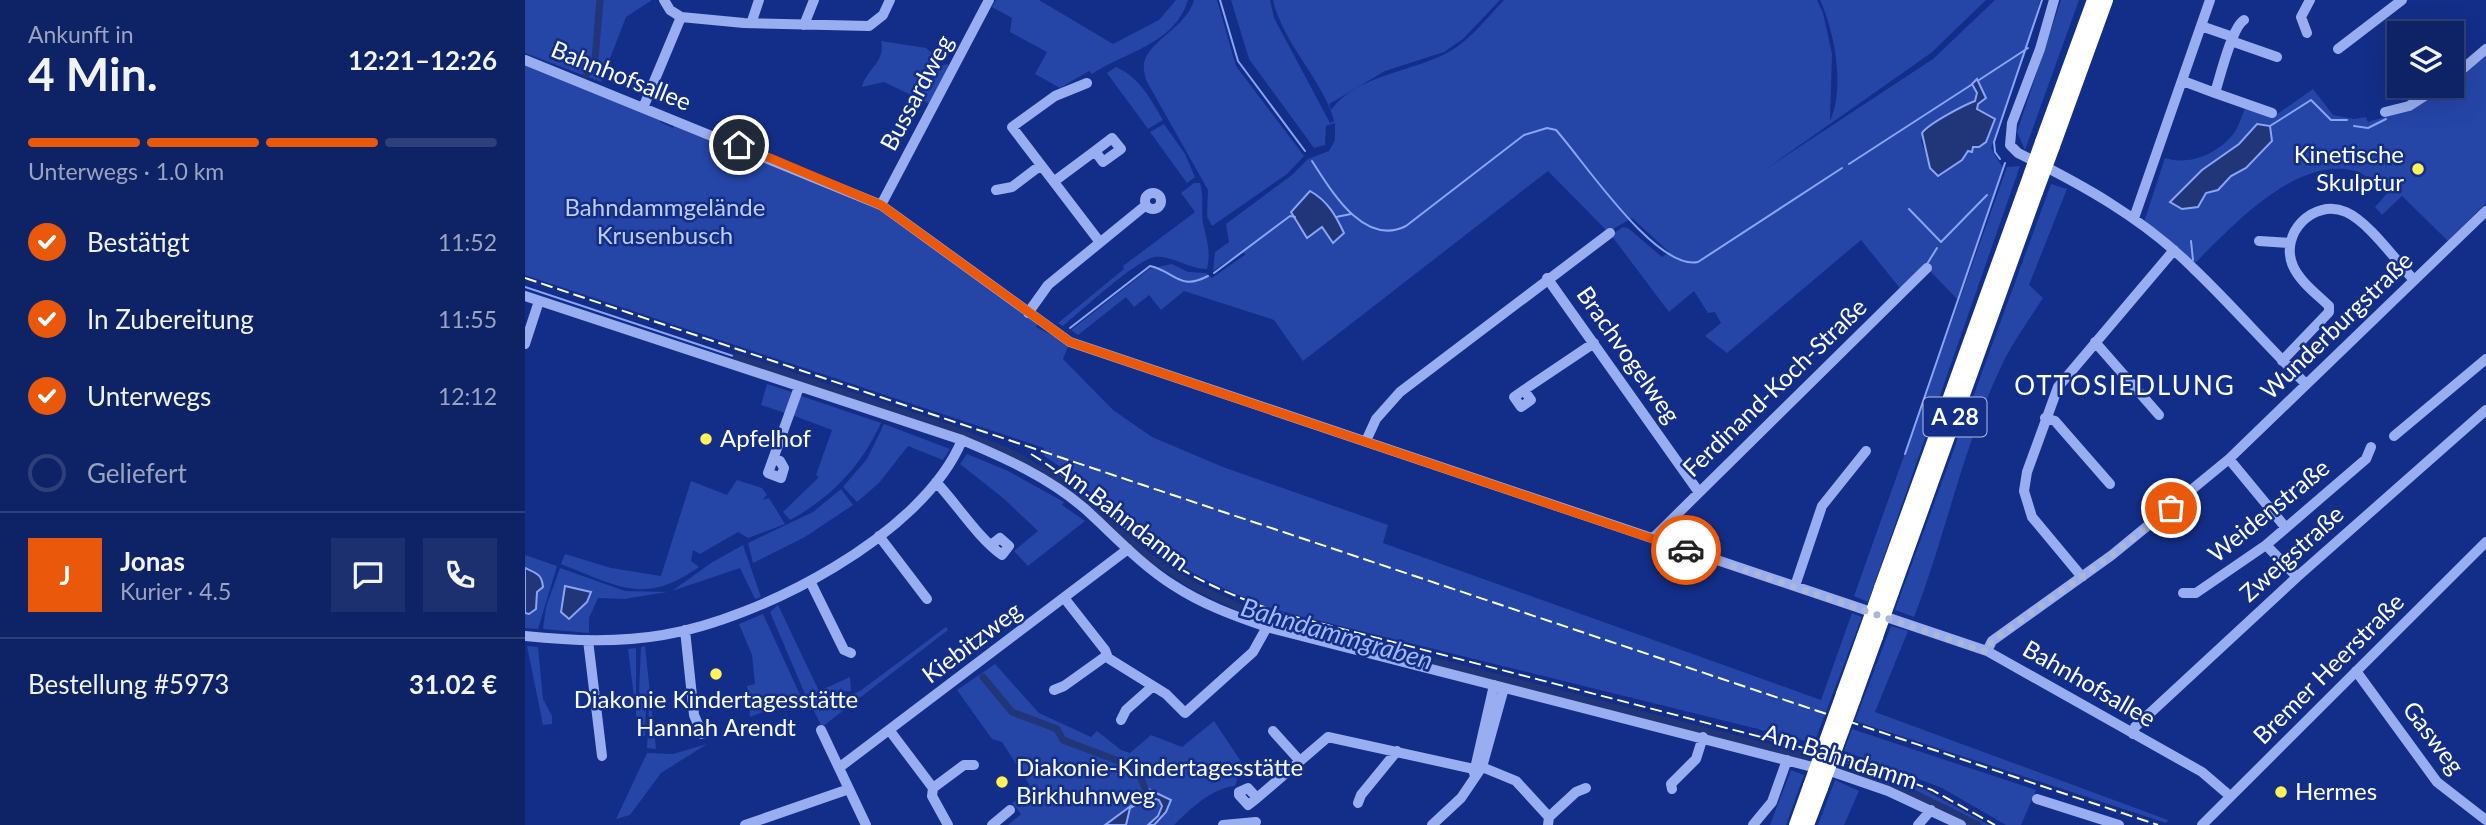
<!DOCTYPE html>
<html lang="de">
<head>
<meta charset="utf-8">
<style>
	body { margin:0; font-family:Lato,sans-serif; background:#1c2f6f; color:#f1f3f6; height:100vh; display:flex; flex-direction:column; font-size:26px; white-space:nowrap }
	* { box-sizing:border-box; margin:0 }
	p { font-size:23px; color:#9ba4bf }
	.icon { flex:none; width:38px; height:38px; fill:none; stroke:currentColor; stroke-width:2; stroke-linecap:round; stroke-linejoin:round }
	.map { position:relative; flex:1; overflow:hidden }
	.panel { display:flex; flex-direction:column; background:#0e2266; width:525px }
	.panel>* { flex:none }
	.controls { position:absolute; left:1862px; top:21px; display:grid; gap:14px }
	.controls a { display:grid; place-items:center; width:77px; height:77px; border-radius:0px; background:#0e2266; box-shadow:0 7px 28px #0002,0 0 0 2px #2e3f7a; font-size:35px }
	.pin { position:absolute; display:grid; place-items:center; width:60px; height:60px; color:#fff; margin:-30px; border:4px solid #fff; border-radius:50%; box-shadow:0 2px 7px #0007 }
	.courier { position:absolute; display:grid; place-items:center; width:70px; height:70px; margin:-35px; border:5px solid #ea580c; border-radius:50%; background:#fff; color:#222; box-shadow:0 2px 9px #0007 }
	.head em { font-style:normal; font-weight:700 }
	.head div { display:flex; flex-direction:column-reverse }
	.head { display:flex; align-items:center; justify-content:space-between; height:119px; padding:0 28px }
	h1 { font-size:46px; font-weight:700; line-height:52px }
	.bar { display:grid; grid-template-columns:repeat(4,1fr); gap:10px 7px; align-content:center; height:84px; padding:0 28px }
	.bar i { height:9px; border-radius:5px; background:#2e3f7a }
	.bar .current { background:#ea580c }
	.bar p { grid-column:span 4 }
	.line { display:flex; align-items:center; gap:18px; padding:0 28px; border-top:2px solid #2e3f7a }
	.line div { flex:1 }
	.round { display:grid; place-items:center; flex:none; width:74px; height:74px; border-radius:0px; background:#1c2f6f }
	ol { padding:0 28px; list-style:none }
	li { display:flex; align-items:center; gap:21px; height:77px }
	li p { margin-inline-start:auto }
	li .icon { padding:7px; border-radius:50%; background:#ea580c; color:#fff; stroke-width:4 }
	li:last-child { color:#9ba4bf }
	li i { width:38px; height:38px; border:4px solid #2e3f7a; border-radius:50% }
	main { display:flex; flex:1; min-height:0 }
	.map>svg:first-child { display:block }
</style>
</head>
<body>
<main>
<section class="panel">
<div class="head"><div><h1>4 Min.</h1><p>Ankunft in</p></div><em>12:21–12:26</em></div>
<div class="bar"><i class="current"></i><i class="current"></i><i class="current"></i><i></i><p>Unterwegs · 1.0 km</p></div>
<ol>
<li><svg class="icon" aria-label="check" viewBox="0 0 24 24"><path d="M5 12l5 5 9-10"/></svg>Bestätigt<p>11:52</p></li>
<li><svg class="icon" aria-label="check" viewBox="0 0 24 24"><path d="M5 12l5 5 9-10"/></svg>In Zubereitung<p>11:55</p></li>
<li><svg class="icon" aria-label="check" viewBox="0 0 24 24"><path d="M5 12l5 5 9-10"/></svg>Unterwegs<p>12:12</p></li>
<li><i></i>Geliefert</li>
</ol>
<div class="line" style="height:126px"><b class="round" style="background:#ea580c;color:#fff">J</b><div><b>Jonas</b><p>Kurier · 4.5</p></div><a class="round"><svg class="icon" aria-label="chat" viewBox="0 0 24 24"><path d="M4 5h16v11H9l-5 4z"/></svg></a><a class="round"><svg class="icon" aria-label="phone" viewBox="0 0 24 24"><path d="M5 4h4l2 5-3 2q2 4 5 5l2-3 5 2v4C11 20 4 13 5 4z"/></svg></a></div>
<div class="line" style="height:91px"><div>Bestellung #5973</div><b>31.02 €</b></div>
</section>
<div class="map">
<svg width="1961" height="825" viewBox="0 0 1961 825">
	<rect width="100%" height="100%" fill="#132e88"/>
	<path fill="#2545a7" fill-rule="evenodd" d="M0,0H127L101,17L76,82L0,53Z
		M471,0H514L588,44L634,20L651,0H663C650,44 600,52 567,74L564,71L535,88L510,74L522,52L485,32L487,18L467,7Z
		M669,0H692L711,66L779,156L762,174L687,226L682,216L683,190L621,80C620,76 618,68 619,63C624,40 662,27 669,0Z
		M706,0H745L749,18L805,123L809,121C800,83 758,44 748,0H975L938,39L919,52L860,71L804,104L806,110C831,76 883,72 918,55C942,44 961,19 979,0H1292L1298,13L1307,54L1305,121C1320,87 1310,33 1295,0H1461L1406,53L1241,169L1408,59L1470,0H1515L1504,43L1466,148L1479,170L1433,300L1402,268L1378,292L1336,240L1202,353L1180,336L1196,323L1190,312L1183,313L1169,291L1144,312L1086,235L1098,227L1103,228L1137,257L1144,252L1107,218L1083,232L1023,171L778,361L749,320L659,291L636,310L624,295L609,307L601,297L553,335L546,330L624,269L647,264L663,272L681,273L687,278L721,254L716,252L688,271L690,252L704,242L701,224L767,175L783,159L804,151L810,140V123L801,126L800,145L789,148L724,59ZM1457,90L1452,109L1469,117L1460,140L1448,147L1447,151C1438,152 1429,166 1419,170L1418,175L1407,171L1396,141L1398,131L1443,103H1448ZM785,191L812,216L819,234L805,240L797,227L785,236L772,225L766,212Z
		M1536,0H1554L1500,150L1492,132Z
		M356,41L401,48L407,53L408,62L412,67L422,64L425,67L405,104L359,82L337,87C341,69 361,62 356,41Z
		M1961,53V203L1923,241L1877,196L1857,215L1850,207L1864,191C1852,184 1839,173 1826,170C1767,159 1706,228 1669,264L1619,222L1640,158C1664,166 1693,154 1709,133C1714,126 1717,116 1720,108L1748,117L1788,89L1808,115L1829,119L1841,117L1843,122L1870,114L1921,86H1927V81Z
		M0,64L136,119L135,122L148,128L150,124L355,208L512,324L511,327L544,344L538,359L588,410L627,437L698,467L863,525L858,543L1296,700L1327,613L1337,617L1289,743L751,610C707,593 665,575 626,546C588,517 560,482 519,456V448L0,275Z
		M591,67C615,78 625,98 638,120L623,129L582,73Z
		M639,124L660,154L670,177L662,183L625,132Z
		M1495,166L1343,602L1329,596L1482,167Z
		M669,183H675C679,197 676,210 678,223C682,241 686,251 682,269C662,269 647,255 630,257C612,259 555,312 538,326L533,323L599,269L598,266L670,212L656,193Z
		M1526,184L1542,189L1504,285L1518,298C1504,320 1487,343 1476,367C1438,446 1421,535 1389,617L1370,610Z
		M242,384L267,392L260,413L236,405Z
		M273,395L356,423C336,466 307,497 265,520L258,512L294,477L291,475L307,430L267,415Z
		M359,424L425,449L418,460L383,446L354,483L332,502L318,487L342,459Z
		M442,454L483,471L539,502L537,505L560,521L503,566L489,551L513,531L478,498L435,464Z
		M212,480L237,488L242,495L237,500L244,498L260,524L223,538L213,532L175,554L168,550L166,561L174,567C119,606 93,586 36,564L40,554L86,568L136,576L166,481L202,495Z
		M316,489L328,505L280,537L228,563L223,543L288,512Z
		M218,545L236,597L230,599L215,568L147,591L186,563Z
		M0,555L32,566L13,629L0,628V613L9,611L12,591L18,580L13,574L0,568Z
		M35,568L100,591L142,592L99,599L73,598L64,618V633L18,629L21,607ZM41,586L66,592L62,602L44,619L35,610Z
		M253,605L294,691L325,677L326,691L280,694L245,612Z
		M238,614L276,697L225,717L222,686L230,684L227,655L214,624Z
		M1366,626L1383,631L1350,712L1643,820L1641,823L1330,721Z
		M421,627L423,630L297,727L282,697H321L335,691Z
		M2,646L13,647L18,699L27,716V724L18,725Z
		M120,646L131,749L122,748L124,707L114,692L116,647Z
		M111,648V694L121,708L120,736L114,737L103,649Z
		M470,664L514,713L566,737L572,731L596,750L605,753L626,735L657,747L689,721L717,763L710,786C687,788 665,809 649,825H629L641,812L644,798L622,789L618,797L580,825H483L496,814L487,803L507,789L477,742L467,739L432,690Z
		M1327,729L1511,790L1496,825H1481L1417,788L1319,751Z
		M182,744L136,773L105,815L91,819L122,753L148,754Z
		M1316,760L1400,790L1464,825H1443L1312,770Z
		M1266,770L1279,775L1261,825H1245Z
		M1310,780L1334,791L1319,825H1293Z
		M625,797L636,802L633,816L623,825H601L606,808Z"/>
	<path fill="#213579" stroke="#8aa5f3" stroke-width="2" d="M1452,79L1461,98L1453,104L1452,109L1470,119L1461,142L1454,147H1448L1447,152L1443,151L1437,160L1413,176L1405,168L1397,133C1403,124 1439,105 1450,101L1452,93L1447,84Z
		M1732,124L1745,126L1747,141L1721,168L1706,176L1693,190L1681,193L1673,207L1657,209L1645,202L1677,170L1714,144Z
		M785,191C803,201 811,216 819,233L808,243L797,227L782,238L766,212Z
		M0,568C11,573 17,574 18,587L12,592L11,609L4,614L0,613Z
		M40,586L66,592L62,602L44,619L36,612Z
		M621,788L646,800L641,812L629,825H623L633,816L637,806L634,800L625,797L605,808L601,825H580L618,797Z"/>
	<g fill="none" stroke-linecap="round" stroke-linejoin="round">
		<path stroke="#8aa5f3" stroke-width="2" d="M695,0L713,61L780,151
			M1454,80L1503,48
			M1745,126L1786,100L1806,120H1822
			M1829,126L1843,128L1861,119
			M1475,159L1470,152L1469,142L1517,0
			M787,161C807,192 839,247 881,226L999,135L1022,128L1031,130C1058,160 1131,271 1173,262L1317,168
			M1324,164L1446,85
			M1384,209L1416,242L1462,195
			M811,217L826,214
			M1666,241L1668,260
			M1402,264L1412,248
			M689,273L765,216L770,217
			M0,287L211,357
			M545,328L625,266C651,272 654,291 683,276
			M1380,454L1480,163"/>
		<path stroke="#213579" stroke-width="7" d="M61,75L70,59L75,0
			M211,357L425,428L487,453L537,482L624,557L667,585L733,616L1294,760
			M458,677L487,712L532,729L538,740L612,768L622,794L619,797
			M1305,763L1382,790L1453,825"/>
		<path stroke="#99aef0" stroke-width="10" d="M139,0L145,10L156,17L219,23L344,26L358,15L365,0
			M1529,0L1515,49L1487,123L1485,145L1493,153C1556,184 1618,218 1668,268C1707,305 1742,346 1781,384
			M227,21L234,0
			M279,25L289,0
			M1676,26L1705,36L1709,42L1752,57
			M1782,33L1776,17L1785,0
			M1813,49L1877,0
			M0,60L356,205L545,342L1462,651L1677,772L1705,796
			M1927,78L1961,49
			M1658,81L1690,93C1695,77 1707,27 1719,20
			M562,83L530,96L487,127L574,241
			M1690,93L1747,113
			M118,108L156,17
			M1860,112L1884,106L1915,86
			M531,180L570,151L578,162L596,149L587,138L570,151
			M471,190L487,187L516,165
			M620 201a8 8 0 1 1 16 0a8 8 0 1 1-16 0Z
			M356,205L464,0
			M1609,218L1685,0
			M1734,241L1765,243
			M1022,278L1173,491
			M0,296L437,440C480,458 523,477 559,508C588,534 615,564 648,585C677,604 709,616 742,627L1311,773L1363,791L1436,825
			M503,313L523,285L621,205
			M1570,342L1634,415
			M0,344L14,301
			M1757,361L1804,312V306C1793,295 1775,282 1768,266C1754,234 1788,198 1821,212C1844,222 1871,261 1889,280
			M999,390L1006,400L996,407L989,397L999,390L1069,343
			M1520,418L1530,421L1585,484
			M1869,436L1961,359
			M841,441L851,419L875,392L1085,233
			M249,459L255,461L259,468L256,478L243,473L274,387
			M1704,459L1761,528
			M411,482C432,504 452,537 477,555L484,546L475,538L466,545
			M354,536L402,599
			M1128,538L1402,268
			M1741,545L1772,577
			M1557,577L1507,517L1499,491L1502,472L1533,387L1649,250
			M285,581L319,650L326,653
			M1270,586L1297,506L1341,451
			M1658,593H1671L1741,545L1841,459L1846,447
			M540,599L580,650L583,658L641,694L660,713L728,652L742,627
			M160,630L169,715L177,734
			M0,636C46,641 92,643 138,635C235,619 398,535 437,440
			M63,640L77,756
			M1462,651L1467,641L1587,555L1704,459L1961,211
			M1831,671L1912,782L1961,820
			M529,690L539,686L581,656
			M596,720L601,710L628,686
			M296,730L341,825
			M365,731L408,788L407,796L423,825
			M748,731L775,761
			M1608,734L1610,727L1772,577L1961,410
			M315,767L603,549
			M957,767L991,781L1024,817L1023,825
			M949,773L969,685
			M408,788L439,765H449
			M1147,789L1146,784L1171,759L1178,737
			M732,798L723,805L714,795V792L723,788L732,798L803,737L949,769
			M1512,799L1594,825
			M833,803L836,795L872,751
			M1024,817L1051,792L1061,788
			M220,825L324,789
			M467,825L485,810
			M698,825L731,822
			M907,825L936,798L957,767L979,688
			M1228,825L1247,802L1262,760
			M1393,825L1406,810
			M1677,825L1961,542"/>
		<path stroke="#fff" stroke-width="14" d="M1517,142L1569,0
			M1528,146L1581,0
			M1356,588L1500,190
			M1367,592L1511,192
			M1318,694L1339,636
			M1329,698L1351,637
			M1271,825L1285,786
			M1282,825L1296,788"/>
		<path stroke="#fff" stroke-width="2" stroke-dasharray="12 5" stroke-linecap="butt" d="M0,278L1633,825
			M506,454C557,485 596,529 645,562C678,584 715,598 752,612L1333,762L1407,790L1470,825"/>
		<path stroke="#fff" stroke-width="14" d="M1500,190L1517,142
			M1511,192L1528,146
			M1339,636L1356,588
			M1351,637L1367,592
			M1285,786L1318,694
			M1296,788L1329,698"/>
	</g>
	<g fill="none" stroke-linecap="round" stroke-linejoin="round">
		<path stroke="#acb6d5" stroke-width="7" stroke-dasharray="0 12.6" d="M1161,550L1462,652L1467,641L1587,555L1646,508"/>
		<path stroke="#ea580c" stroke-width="9" d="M214,145L356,205L545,342L1161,550"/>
	</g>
	<g fill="#fff157" stroke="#132e88" stroke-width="2.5">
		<circle cx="1893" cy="169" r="7"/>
		<circle cx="181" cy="439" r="7"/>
		<circle cx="191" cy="674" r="7"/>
		<circle cx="477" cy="782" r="7"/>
		<circle cx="1756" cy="792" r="7"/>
	</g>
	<g text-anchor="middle" stroke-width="5" stroke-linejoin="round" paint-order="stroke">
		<rect fill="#132e88" stroke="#b8c0db" stroke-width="2" x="1398.5" y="397.5" width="63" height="39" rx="5"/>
		<g font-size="23" font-weight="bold" fill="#fff">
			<text x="1430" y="425">A 28</text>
		</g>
		<g font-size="24" fill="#fff" stroke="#132e88">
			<text transform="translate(96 76) rotate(22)" y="8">Bahnhofsallee</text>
			<text transform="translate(392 93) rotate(-62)" y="8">Bussardweg</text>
			<text transform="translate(1812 326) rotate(-44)" y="8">Wunderburgstraße</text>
			<text transform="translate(1103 355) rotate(55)" y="8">Brachvogelweg</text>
			<text transform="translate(1250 388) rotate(-44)" y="8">Ferdinand-Koch-Straße</text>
			<text transform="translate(1744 511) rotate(-39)" y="8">Weidenstraße</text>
			<text transform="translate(597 516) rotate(38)" y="8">Am Bahndamm</text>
			<text transform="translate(1767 554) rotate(-42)" y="8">Zweigstraße</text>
			<text transform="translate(447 643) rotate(-37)" y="8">Kiebitzweg</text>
			<text transform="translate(1804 669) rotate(-45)" y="8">Bremer Heerstraße</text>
			<text transform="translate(1564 684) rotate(30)" y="8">Bahnhofsallee</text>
			<text transform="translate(1908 738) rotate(53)" y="8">Gasweg</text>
			<text transform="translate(1315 757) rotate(18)" y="8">Am Bahndamm</text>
		</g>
		<g font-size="24" fill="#fff" stroke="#132e88" text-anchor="start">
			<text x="1879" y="163" text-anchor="end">Kinetische<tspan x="1879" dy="28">Skulptur</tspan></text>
			<text x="195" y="447">Apfelhof</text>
			<text x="191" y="708" text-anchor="middle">Diakonie Kindertagesstätte<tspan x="191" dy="28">Hannah Arendt</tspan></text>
			<text x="491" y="776">Diakonie-Kindertagesstätte<tspan x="491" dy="28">Birkhuhnweg</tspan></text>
			<text x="1770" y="800">Hermes</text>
		</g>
		<g font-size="24" fill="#bfcefb" stroke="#132e88">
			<text x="140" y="216">Bahndammgelände<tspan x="140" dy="28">Krusenbusch</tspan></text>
		</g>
		<g font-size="26" letter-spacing="2" fill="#fff" stroke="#132e88">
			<text x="1600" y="395">OTTOSIEDLUNG</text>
		</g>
		<g font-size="26" font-style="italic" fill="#a4b9f7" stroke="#132e88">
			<text transform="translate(812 634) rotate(16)" y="9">Bahndammgraben</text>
		</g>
	</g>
</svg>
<div class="controls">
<a><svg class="icon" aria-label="layers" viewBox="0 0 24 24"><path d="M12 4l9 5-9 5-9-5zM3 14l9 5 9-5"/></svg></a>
</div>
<div class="pin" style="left:1646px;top:508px;background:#ea580c"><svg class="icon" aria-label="bag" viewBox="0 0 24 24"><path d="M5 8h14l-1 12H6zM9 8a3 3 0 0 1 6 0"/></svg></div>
<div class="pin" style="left:214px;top:145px;background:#1f2937"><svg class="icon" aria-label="home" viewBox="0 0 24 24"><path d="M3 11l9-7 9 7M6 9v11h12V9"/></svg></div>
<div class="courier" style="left:1161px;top:550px"><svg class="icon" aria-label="car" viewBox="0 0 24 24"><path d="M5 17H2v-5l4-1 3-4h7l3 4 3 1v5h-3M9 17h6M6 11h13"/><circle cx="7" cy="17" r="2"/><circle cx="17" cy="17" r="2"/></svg></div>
</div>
</main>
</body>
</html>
